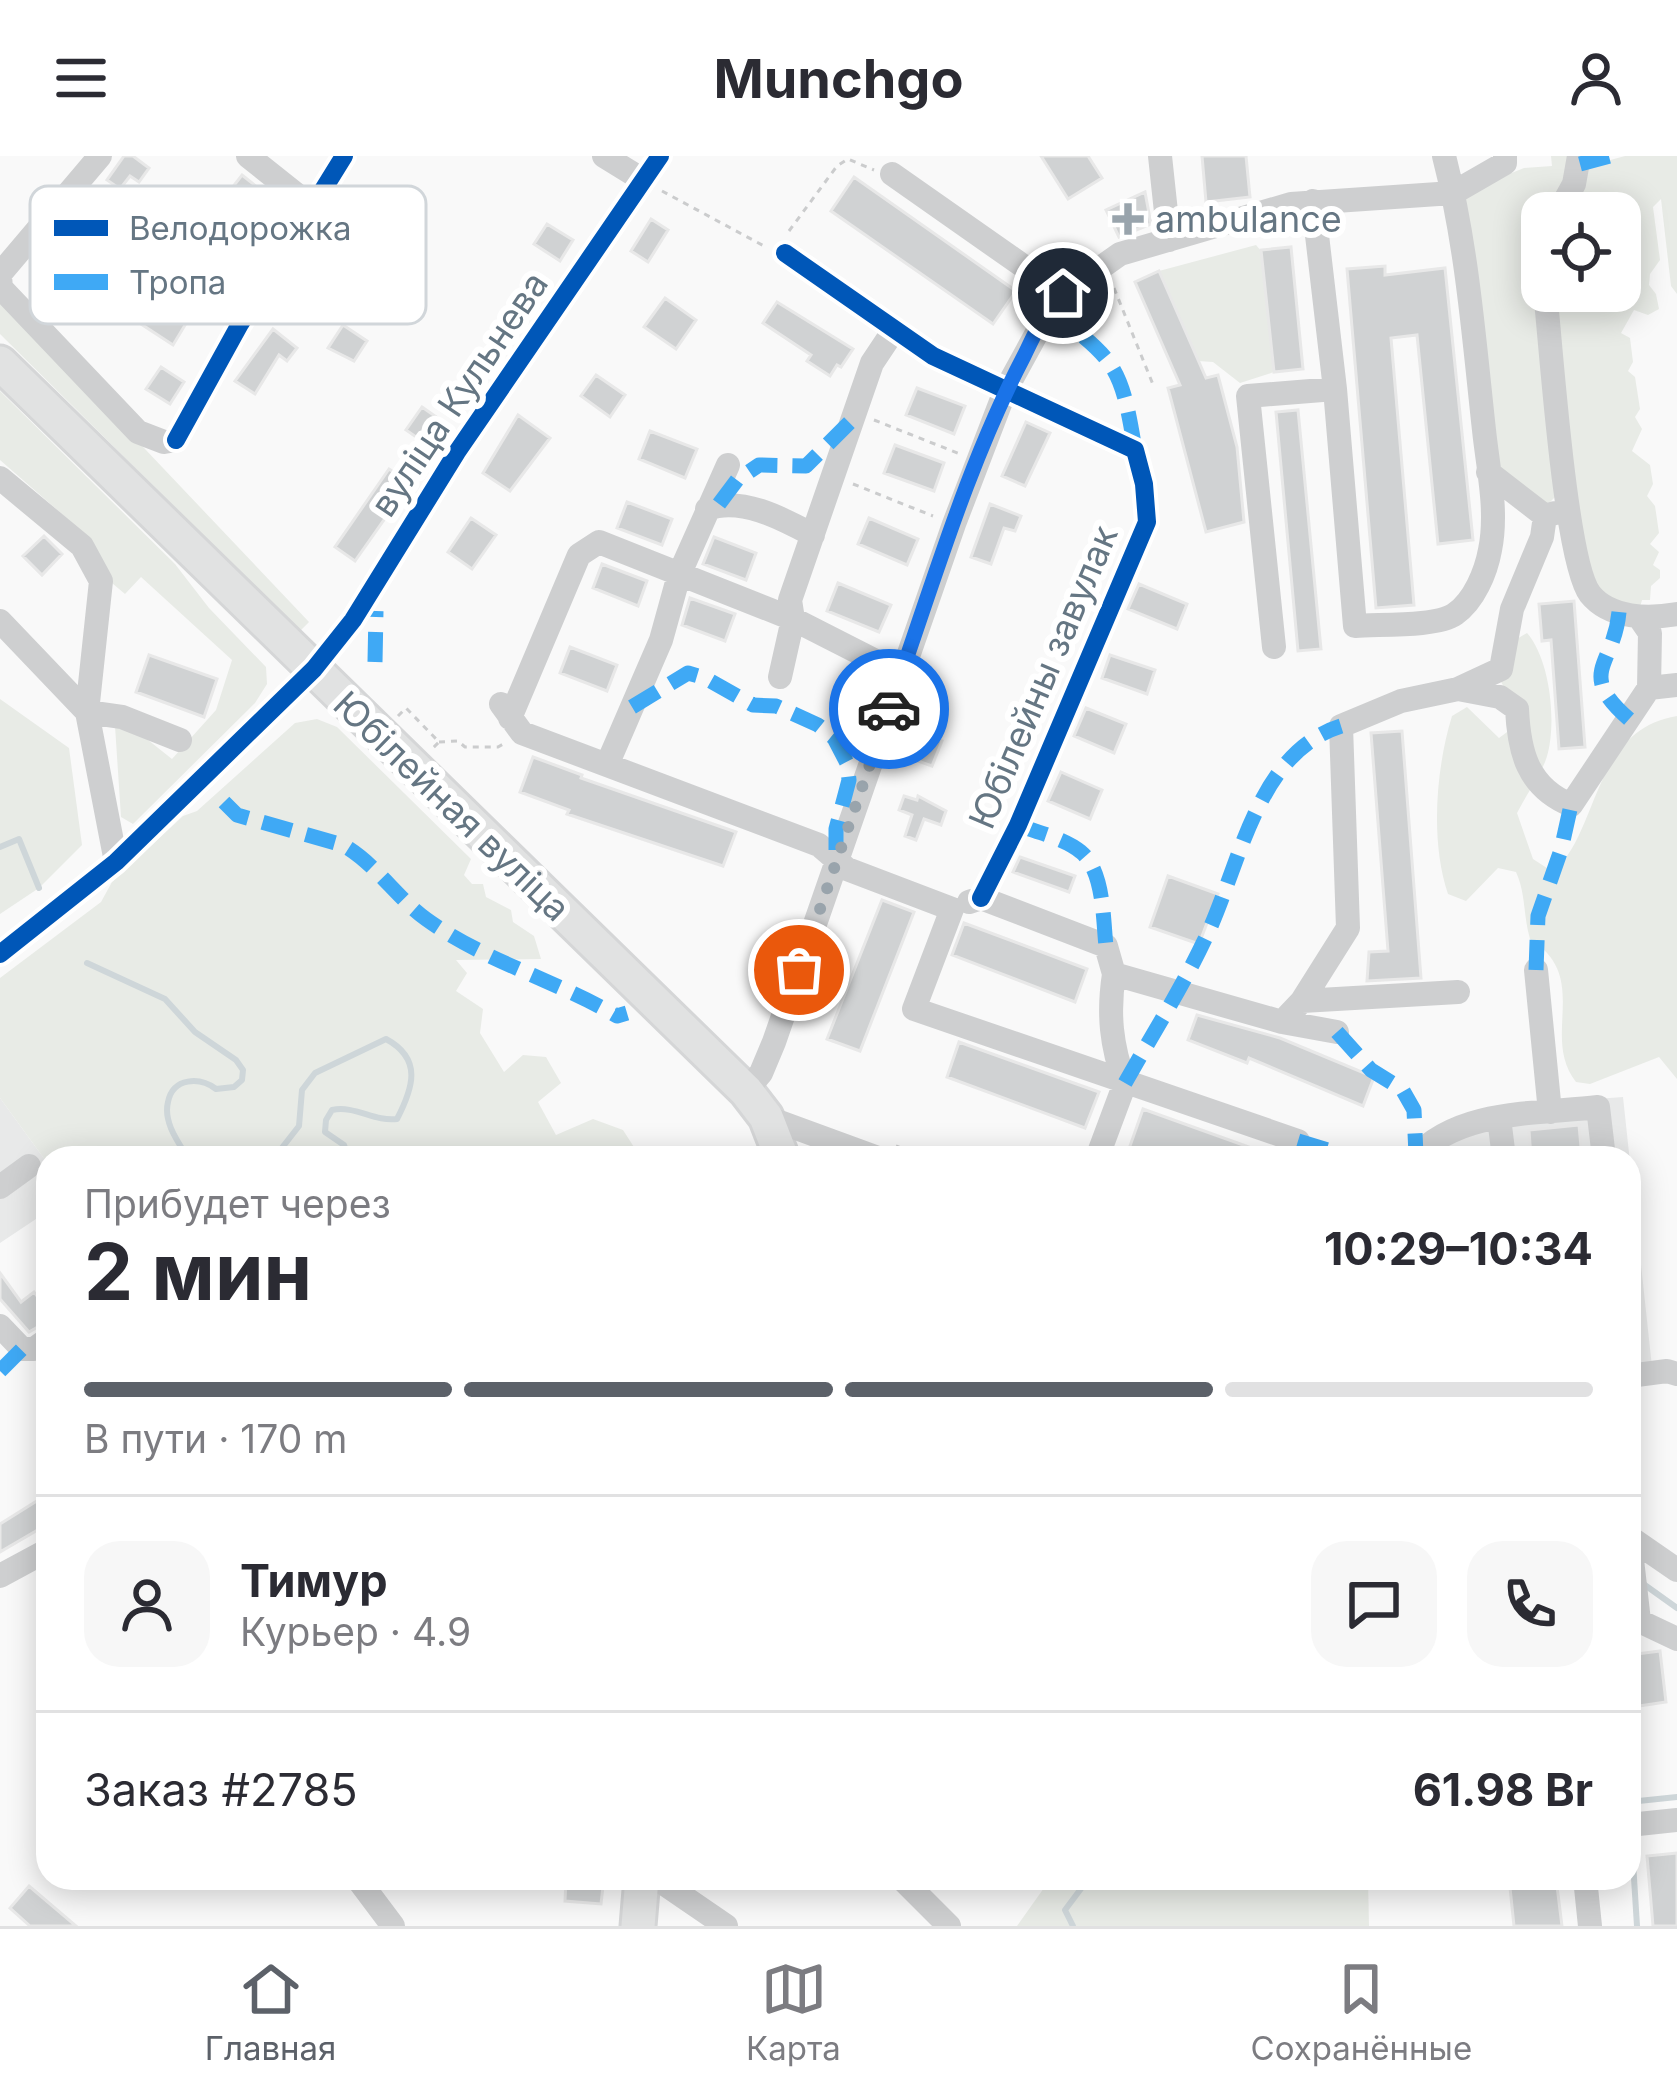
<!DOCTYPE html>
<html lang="ru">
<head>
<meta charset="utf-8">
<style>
	body { margin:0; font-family:Inter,sans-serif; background:#f7f7f7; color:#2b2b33; height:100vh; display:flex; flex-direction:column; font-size:45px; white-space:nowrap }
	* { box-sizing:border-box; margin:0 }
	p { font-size:39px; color:#7c7c81 }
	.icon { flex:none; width:66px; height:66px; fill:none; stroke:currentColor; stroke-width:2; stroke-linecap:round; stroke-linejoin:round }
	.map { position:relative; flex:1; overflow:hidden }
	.drawer { position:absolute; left:36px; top:990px; width:1605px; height:744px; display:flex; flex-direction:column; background:#fff; border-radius:36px; box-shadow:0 6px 30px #0003 }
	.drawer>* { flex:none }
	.tools { position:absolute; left:1521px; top:36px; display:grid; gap:24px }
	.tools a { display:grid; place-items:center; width:120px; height:120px; border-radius:24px; background:#fff; box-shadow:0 6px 30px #0003; font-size:60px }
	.pin { position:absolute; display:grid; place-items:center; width:102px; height:102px; color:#fff; margin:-51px; border:6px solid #fff; border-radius:50%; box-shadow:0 3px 12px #0007 }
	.courier { position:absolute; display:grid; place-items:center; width:120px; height:120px; margin:-60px; border:9px solid #1a73e8; border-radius:50%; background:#fff; color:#222; box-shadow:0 3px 15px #0007 }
	.headline em { font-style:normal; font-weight:700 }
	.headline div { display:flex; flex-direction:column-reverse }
	.headline { display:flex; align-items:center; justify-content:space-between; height:204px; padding:0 48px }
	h1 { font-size:78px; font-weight:700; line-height:90px }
	.bar { display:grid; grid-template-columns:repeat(4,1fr); gap:18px 12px; align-content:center; height:144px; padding:0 48px }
	.bar i { height:15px; border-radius:9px; background:#e1e1e2 }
	.bar .on { background:#5c6169 }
	.bar p { grid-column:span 4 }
	.line { display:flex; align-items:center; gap:30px; padding:0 48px; border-top:3px solid #e1e1e2 }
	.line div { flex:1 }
	.round { display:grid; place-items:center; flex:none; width:126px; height:126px; border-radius:36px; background:#f7f7f7 }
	header { display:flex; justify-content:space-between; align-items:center; height:156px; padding:0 48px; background:#fff; font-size:54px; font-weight:700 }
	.tabs { display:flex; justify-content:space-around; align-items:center; height:168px; border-top:3px solid #e1e1e2; background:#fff; font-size:33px; color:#7c7c81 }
	.tabs a { display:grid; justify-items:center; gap:6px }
	.tabs .on { color:#5c6169 }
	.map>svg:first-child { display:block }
</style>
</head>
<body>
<header><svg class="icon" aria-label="menu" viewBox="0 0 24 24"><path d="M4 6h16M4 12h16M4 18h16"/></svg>Munchgo<svg class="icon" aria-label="person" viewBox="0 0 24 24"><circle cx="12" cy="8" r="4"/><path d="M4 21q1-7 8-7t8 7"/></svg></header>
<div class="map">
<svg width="1677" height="1770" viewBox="0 0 1677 1770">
	<rect width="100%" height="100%" fill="#f9f9f9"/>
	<path fill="#e8e9e9" d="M1623,941L1652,1211L1629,1214V1002H1432L1435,972L1556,946Z
		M0,942L48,1008V1055L0,1087Z"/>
	<path fill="#e8ebe6" d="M1551,0H1573L1552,57H1542L1537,119L1558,338L1547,349L1496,318L1461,59L1467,35L1524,12L1552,10Z
		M1625,0H1677V138L1671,130L1661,43L1653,51L1660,104L1650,118L1649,129L1656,138L1659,153L1648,159L1634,154L1621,177L1630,182L1633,206L1628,215L1635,221L1640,253L1635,261L1642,273L1632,295L1650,309L1653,328L1647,340L1655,350L1659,377L1650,388L1659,396L1653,409L1660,414V422L1651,430L1650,444H1642L1640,451L1620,452L1587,425L1550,135H1620V57H1565L1585,11Z
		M1256,89L1261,95L1274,216L1240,227L1213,206L1198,205L1159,115Z
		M0,140L309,466L300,475L0,178Z
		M0,235L175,408L209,452L266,511L267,528L255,547L133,668L121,661L115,570L143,580L172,603L216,554L232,504L141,421L125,438L106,422L86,379L0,304Z
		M1527,477C1551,504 1558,573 1545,606C1538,623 1525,641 1517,657L1533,703L1553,716C1600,676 1591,574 1677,560V923L1659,901L1590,928L1576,926C1540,880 1592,822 1530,783C1523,759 1526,738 1516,716L1498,712L1466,745L1448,738C1430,685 1436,612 1452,560L1467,551L1499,582L1522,565L1498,520L1510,487Z
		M0,543L69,592L82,689L39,732L0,758Z
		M317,563L337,571L471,703L464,719L472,728H483L486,741L511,754L513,766L534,780L541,803L456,804L467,817L456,835L483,853L480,877L504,916L523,899L546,901L561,927L538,946L556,979L593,963L623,974L641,1002H48V1008L0,942V822L101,746L112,726L183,660L197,655L295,567Z
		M1051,1722H1368L1369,1770H1017Z"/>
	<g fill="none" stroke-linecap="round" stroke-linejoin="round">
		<path stroke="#ced6d9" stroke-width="6" d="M0,691L19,683L39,732
			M87,807L165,843L195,876L236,904L243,914L242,924L234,931L216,933C200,921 173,921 168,946C163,966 178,986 188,1002
			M274,1002L299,970L302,934L315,917L386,883C423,903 413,932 397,963C374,966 355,949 332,954L326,964L325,976L344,989L349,1002
			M1642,1427L1677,1452
			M1629,1646L1677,1641
			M1629,1707L1633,1706L1637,1770
			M1073,1770L1065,1754L1089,1722"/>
	</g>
	<path fill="#d0d2d3" stroke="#e8e8e8" stroke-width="3" d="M124,0H133L149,12L139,26L130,20L120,33L107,24Z
		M1041,0H1088L1102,22L1068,43Z
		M1202,0H1246L1250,41L1206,46Z
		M242,19L267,39L250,60L225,41Z
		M854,21L1016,135L993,168L831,55Z
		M1145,36L1151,68L1119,81L1106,54Z
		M651,63L668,74L648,106L631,95Z
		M547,68L573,84L560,105L534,88Z
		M1291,91L1303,213L1274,216L1261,94Z
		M1385,110V119L1445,112L1473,384L1438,388L1417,179L1391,182L1414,449L1376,452L1347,113Z
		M1159,115L1206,222L1218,219L1237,291L1244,366L1206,376L1168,232L1180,229L1135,126Z
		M180,126L202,141L173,189L141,168L154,148L162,153Z
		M665,142L696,164L676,193L644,171Z
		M777,146L853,193L841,211L837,209L830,220L807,205L811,199L763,167Z
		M343,169L367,185L354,205L328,192Z
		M273,173L297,192L287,205L279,199L255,238L235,225Z
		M161,211L184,226L170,248L146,233Z
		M596,219L625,239L610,261L581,240Z
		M917,232L965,250L954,278L906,259Z
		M422,251L445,267L429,290L406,274Z
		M1298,254L1321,493L1298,495L1276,256Z
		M518,259L550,282L510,335L483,317Z
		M1026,266L1050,277L1025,330L1002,320Z
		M650,275L697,293L685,322L639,303Z
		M895,289L944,307L934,335L884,317Z
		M389,313L410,327L355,405L335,391Z
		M627,346L672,363L662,389L617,372Z
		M990,348L1021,360L1015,375L1004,372L991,408L971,401Z
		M471,362L496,379L472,413L448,396Z
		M869,362L918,383L907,409L858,388Z
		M44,380L62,398L42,419L23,400Z
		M714,381L756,397L746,424L703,408Z
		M602,408L647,425L638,450L593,432Z
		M838,427L891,449L879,476L827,455Z
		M1139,428L1187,448L1177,473L1128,453Z
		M690,442L735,458L725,485L682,469Z
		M1574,445L1585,591L1559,593L1551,484L1542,485L1539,448Z
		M570,491L617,509L607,535L560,517Z
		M149,499L217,523L204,561L136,536Z
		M1110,499L1155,514L1147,538L1102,522Z
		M1086,552L1126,568L1114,597L1074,580Z
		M1402,575L1421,822L1367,825L1369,796L1388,795L1371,577Z
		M920,577L942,585L932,610L904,600L910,585L917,587Z
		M533,601L582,619L581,622L736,676L723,710L567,658L569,654L520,636Z
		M1061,616L1102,634L1090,663L1048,645Z
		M904,640L917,644L918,640L946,655L941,669L924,663L916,684L905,680L912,659L899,654Z
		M1020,701L1075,720L1069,736L1013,716Z
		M1168,720L1218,738L1199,788L1150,771Z
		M882,744L914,756L860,895L827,883Z
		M964,767L1087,813L1075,846L952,799Z
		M1197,859L1280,882L1374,921L1363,950L1249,902L1247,907L1188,884Z
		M959,886L1099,936L1085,972L947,921Z
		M1143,953L1274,1000V1002H1162L1130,990Z
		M1579,969L1582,1002H1531L1529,974Z
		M0,1117L21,1146L34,1136L48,1154V1165L29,1176L0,1143Z
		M48,1338V1368L0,1396V1368Z
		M1660,1495L1666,1546L1639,1550L1637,1533L1629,1534V1499Z
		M1677,1697V1770H1653L1647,1700Z
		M566,1722H604L601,1748L565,1745Z
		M1509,1722H1556L1562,1770H1514Z
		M29,1730L76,1770H30L10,1752Z"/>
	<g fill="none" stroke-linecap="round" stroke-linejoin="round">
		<defs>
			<path id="major" d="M0,207L746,935L766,961L782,1002
				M638,1770L642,1722"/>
		</defs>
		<use href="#major" stroke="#d5d6d7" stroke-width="39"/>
		<path stroke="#cbcccd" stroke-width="3" stroke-dasharray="6 6" stroke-linecap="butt" d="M662,35L764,90
			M789,75L837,10L848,3L874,14
			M1114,132L1154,231
			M874,264L960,298
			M853,328L933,360
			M398,560L406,552L439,586L431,594
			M439,586L458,585L465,591H498L505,587
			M896,990L928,1002"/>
		<path stroke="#cecfd0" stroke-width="24" d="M248,0L312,51
			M604,0L643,24
			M1160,0L1169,84
			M892,18L1063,138
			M1313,45L1335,233L1355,470C1378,468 1437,471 1455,458C1474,445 1486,416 1490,394C1498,355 1488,313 1484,274C1474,183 1467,89 1444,0
			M1558,57L1574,28L1579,0
			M785,97L933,200L1135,294L1144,328L1147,366L1018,669L981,742
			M0,118L100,0
			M0,120L1,132L138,276L164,286L176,284L240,168L344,0
			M1545,135C1551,188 1565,405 1590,438C1610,463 1649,463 1677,458
			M1488,316L1545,360L1555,357
			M0,322L82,390L101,425L87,556L116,706
			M707,353C741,340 783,363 813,379
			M0,465L87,556L122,561L180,584
			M1274,491L1248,240L1335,233
			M780,521L793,463L790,444L872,207L894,174
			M1649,532L1677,529
			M1458,533L1500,541L1517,553C1519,595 1527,631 1571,649L1649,532L1650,477L1639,461
			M501,548L522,577L819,689L847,713L952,753L914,853L1298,985
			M510,562L579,399L599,386L793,463L901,518
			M607,609L661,484L679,419L728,309
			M969,746L981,742L1106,790L1114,818L1282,866L1337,876
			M0,798L116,706L314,513L353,464L457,296L660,0
			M1536,814L1550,956
			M1302,845L1458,836
			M1282,866L1302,845L1348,772L1341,570L1401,545L1458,533L1501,513L1512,453L1542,381L1545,360
			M746,935L761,917L774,886L954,368L1005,235L1055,144L1120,98L1291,48L1453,37L1505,7V0
			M766,961L878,1002
			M1499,962L1504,1002
			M1097,1002L1125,927C1111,890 1108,857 1114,818
			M1415,1002C1457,953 1539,958 1598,951L1604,1002
			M0,1031L29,1010
			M0,1170L22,1193H34L48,1183
			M1629,1220L1667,1215L1677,1218
			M1629,1377L1639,1465L1677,1483
			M1629,1381L1677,1414
			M0,1420L48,1394
			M1629,1669L1677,1664
			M357,1722L393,1770
			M656,1722L726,1770
			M901,1722L949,1770
			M1585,1722L1590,1770"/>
		<use href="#major" stroke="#e1e2e2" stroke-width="33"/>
		<path stroke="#3fa9f5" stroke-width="15" stroke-dasharray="30 15" stroke-linecap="butt" d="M1580,8L1610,0
			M1048,153C1116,205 1121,208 1135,294
			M719,348L737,324L759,309L806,310L858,258
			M1619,456C1614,511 1575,516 1630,564
			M375,506L376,455
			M632,551L688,517L705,522L753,549L776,550L818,569L834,582L847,607L849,624L836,673V705
			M224,646L237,659L343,689C375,707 396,741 426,763C484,805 555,824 617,860L627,857
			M1018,669C1037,676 1066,683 1081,696C1104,715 1103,763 1106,790
			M1536,814L1538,760L1561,694L1571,649
			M1337,876L1371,914L1402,933L1414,954L1416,999
			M1125,927C1152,879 1182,832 1206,781C1240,710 1256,597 1341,570
			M1298,985L1334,996L1336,1002
			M0,1215L22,1193"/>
		<defs>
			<path id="cycleway" d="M785,97L933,200L1135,294L1144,328L1147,366L1018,669L981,742
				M176,284L240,168L344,0
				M0,798L116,706L314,513L353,464L457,296L660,0"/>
		</defs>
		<use href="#cycleway" stroke="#fff" stroke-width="26"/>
		<use href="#cycleway" stroke="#0057b8" stroke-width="18"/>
	</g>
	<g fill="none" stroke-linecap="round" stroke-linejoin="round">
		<path stroke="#99a4ac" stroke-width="12" stroke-dasharray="0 21.6" d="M799,814L889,553"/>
		<path stroke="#1a73e8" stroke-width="15" d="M889,553C931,435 966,311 1024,200C1035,178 1044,154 1063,137"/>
	</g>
	<path fill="#99a4ac" stroke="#fff" stroke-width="4.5" d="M1122 45h12v12h12v12h-12v12h-12v-12h-12v-12h12z"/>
	<g text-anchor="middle" stroke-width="12" stroke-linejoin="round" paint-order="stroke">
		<g font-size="36" fill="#657683" stroke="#fff" text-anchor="start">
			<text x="1155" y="76">ambulance</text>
		</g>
		<g font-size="36" fill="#657683" stroke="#fff">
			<text transform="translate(459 238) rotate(-56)" y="13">вуліца Кульнева</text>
			<text transform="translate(1043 521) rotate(-67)" y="13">Юбілейны завулак</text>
			<text transform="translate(452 650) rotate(44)" y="13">Юбілейная вуліца</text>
		</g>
	</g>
	<rect x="30" y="30" width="396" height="138" rx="18" fill="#fff" stroke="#d1d6da" stroke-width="3"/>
	<rect x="54" y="64" width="54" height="16" fill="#0057b8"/>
	<rect x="54" y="118" width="54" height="16" fill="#3fa9f5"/>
	<g font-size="33" fill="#657683">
		<text x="129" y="84">Велодорожка</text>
		<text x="129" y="138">Тропа</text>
	</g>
</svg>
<div class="tools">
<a><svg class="icon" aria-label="locate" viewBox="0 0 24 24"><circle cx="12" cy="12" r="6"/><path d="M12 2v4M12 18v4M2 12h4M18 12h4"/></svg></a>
</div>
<div class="pin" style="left:799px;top:814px;background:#ea580c"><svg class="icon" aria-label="bag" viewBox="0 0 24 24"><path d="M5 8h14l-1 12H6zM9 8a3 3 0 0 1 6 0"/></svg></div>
<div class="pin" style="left:1063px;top:137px;background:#1f2937"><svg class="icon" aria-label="home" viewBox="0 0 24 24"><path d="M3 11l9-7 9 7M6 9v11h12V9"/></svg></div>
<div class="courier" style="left:889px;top:553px"><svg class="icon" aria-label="car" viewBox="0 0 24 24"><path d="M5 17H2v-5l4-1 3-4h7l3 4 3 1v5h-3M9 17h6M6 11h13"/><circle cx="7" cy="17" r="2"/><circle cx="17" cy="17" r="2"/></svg></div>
<section class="drawer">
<div class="headline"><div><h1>2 мин</h1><p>Прибудет через</p></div><em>10:29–10:34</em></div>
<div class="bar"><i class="on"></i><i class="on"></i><i class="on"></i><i></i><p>В пути · 170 m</p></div>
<div class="line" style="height:216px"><a class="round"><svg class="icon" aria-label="person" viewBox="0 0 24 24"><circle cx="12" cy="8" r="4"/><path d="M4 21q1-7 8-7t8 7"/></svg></a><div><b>Тимур</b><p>Курьер · 4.9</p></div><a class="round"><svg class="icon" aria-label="chat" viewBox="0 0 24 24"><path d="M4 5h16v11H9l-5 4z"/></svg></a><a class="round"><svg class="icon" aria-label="phone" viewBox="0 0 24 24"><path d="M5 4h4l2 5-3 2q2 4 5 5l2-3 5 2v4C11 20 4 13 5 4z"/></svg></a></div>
<div class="line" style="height:156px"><div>Заказ #2785</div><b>61.98 Br</b></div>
</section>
</div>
<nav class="tabs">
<a class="on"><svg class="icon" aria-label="home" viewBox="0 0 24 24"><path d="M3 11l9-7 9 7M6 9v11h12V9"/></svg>Главная</a>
<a><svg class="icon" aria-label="map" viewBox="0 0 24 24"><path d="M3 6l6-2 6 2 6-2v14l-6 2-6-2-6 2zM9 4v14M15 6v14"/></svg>Карта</a>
<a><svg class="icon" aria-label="saved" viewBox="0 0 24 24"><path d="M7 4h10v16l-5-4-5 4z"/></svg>Сохранённые</a>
</nav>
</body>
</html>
